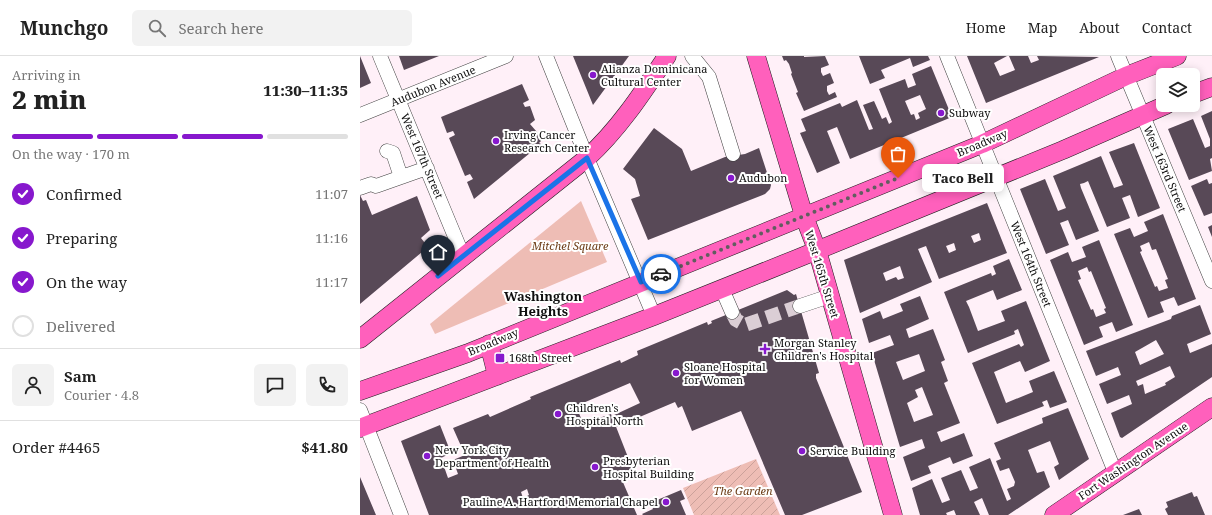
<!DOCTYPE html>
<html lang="en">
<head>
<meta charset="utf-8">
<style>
	body { margin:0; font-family:"Noto Serif",serif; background:#f2f2f2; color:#222; height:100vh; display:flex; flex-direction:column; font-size:15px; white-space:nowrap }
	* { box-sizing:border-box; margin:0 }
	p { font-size:13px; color:#767676 }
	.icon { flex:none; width:22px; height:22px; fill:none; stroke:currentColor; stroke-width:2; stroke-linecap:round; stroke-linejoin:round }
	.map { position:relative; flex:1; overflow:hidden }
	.drawer { display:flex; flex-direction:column; background:#fff; width:360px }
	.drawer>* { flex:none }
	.fabs { position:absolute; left:796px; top:12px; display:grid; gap:8px }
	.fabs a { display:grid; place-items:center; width:44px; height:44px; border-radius:6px; background:#fff; box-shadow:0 2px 10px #0003; font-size:20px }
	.pin { position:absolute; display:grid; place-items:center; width:34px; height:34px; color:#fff; margin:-41px -17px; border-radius:50% 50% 50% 0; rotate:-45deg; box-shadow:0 0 4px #0007 }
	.pin .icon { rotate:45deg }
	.courier { position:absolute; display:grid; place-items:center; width:40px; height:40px; margin:-20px; border:3px solid #1a73e8; border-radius:50%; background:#fff; color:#222; box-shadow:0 1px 5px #0007 }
	.bubble { position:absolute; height:28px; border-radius:6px; background:#fff; box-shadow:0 2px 10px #0003; font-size:13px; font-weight:800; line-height:28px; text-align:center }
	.head em { font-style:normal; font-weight:800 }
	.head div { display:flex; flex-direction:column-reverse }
	.head { display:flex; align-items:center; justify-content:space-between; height:68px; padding:0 12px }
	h1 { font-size:26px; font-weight:800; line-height:30px }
	.bar { display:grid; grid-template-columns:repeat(4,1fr); gap:6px 4px; align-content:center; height:48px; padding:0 12px }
	.bar i { height:5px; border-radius:3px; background:#e0e0e0 }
	.bar .active { background:#8718cd }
	.bar p { grid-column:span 4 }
	.line { display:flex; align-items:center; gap:10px; padding:0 12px; border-top:1px solid #e0e0e0 }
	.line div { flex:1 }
	.round { display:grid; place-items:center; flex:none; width:42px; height:42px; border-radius:6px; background:#f2f2f2 }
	ol { padding:0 12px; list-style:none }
	li { display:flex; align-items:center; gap:12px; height:44px }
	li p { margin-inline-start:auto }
	li .icon { padding:4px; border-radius:50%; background:#8718cd; color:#fff; stroke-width:4 }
	li:last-child { color:#767676 }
	li i { width:22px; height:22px; border:2px solid #e0e0e0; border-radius:50% }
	header { display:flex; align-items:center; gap:24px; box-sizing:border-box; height:56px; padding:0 20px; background:#fff; border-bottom:1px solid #e0e0e0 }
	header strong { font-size:19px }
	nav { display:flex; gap:22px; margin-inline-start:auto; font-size:14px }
	.search { width:280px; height:36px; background:#f2f2f2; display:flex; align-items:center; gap:10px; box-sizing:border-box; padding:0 14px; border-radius:6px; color:#767676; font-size:15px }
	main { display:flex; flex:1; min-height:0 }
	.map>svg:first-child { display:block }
</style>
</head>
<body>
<header>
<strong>Munchgo</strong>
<div class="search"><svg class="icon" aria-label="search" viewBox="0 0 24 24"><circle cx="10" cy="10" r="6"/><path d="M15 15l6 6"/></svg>Search here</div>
<nav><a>Home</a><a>Map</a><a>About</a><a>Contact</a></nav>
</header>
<main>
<section class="drawer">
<div class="head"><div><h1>2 min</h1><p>Arriving in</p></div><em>11:30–11:35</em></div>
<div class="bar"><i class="active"></i><i class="active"></i><i class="active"></i><i></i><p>On the way · 170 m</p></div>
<ol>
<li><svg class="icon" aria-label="check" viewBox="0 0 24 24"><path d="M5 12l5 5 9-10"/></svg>Confirmed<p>11:07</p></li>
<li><svg class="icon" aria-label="check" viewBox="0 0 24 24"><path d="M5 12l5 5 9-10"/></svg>Preparing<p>11:16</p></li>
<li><svg class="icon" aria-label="check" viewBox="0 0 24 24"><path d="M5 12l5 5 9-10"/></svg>On the way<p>11:17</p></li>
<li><i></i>Delivered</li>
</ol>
<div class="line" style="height:72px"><a class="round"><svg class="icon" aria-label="person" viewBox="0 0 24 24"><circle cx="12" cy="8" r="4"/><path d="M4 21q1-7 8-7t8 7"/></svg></a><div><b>Sam</b><p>Courier · 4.8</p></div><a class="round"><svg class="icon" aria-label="chat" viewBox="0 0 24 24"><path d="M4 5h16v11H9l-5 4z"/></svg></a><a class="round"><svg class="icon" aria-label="phone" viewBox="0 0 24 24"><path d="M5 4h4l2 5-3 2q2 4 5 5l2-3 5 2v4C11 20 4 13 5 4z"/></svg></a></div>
<div class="line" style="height:52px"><div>Order #4465</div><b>$41.80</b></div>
</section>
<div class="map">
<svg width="852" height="459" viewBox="0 0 852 459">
	<defs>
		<pattern id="garden-furrows" width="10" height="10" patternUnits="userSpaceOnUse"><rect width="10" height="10" fill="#eebdb5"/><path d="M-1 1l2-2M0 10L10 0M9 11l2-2" fill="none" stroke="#cba19a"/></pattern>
	</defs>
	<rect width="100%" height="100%" fill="#fff0f8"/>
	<path fill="#eebdb5" d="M221,145L247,206L75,278L70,268Z"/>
	<path fill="url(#garden-furrows)" d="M396,403L420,459H334L323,432Z"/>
	<path fill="#584957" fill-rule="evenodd" d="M0,0L11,27L0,32Z
		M39,0H79L44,14Z
		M213,0H269L233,49Z
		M422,0H444V1L465,0L469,9L461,12V16L463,20L470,17L474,27L467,30V35L469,39L475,36L477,41L444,55L436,37L438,36L431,18L432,17L429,8L426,4L424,5Z
		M499,0H568L570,4L553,11L550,2L521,14L525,22L510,28Z
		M607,0H647L634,7L640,20L655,14L649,0H668L671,7L679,4L677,0L739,1L626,47Z
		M571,10L592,61L490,103L477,71L467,75L480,107L457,117L440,77L446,75L441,63L480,47L482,51L497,44L509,74L513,73L503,49L514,45L522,63L526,61L529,68L532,66L519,33L545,23L548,32L556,29L552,18ZM560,39L566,53L558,57L560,62L556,64L554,58L551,59L545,45Z
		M162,28L169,44L163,47L165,51L170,50L175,64L170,68L183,83L179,87L181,88L114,143L107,126L113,123L110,118L105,120L89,82L95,79L93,75L87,77L81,61Z
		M852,55V102L850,103L852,115L829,124L808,73L833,63L845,92L850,90V83L841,60Z
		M294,72L322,93L331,115L365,101L385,98L399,92L411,129L410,133L405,138L288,184L271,143L280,140L275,123L263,113Z
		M774,87L800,152L778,161L770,139L762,142L770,162L747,171L728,125L724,127L720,128L721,132L739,175L716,184L708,164L700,167L709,189L686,198L660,133L685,123L698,155L706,152L693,120L741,100L754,132L763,129L749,96Z
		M847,123L849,128L852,127V157L844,160L831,130Z
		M0,139L3,145L6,144L12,159L57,140L70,174L61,182L68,191L0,248Z
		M627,147L647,197L579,223L566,190L558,193L572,226L500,257L484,204ZM619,177L621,184L614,187L611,180ZM594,187L596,194L589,197L586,190ZM540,210L544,222L538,224L536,221L526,225L523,217Z
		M803,158L836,243L818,250L814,241L800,246L804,256L788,262L754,178L770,172L774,181L788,175L784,166ZM789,186L792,194L796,193L808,223L805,224L808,232L799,235L797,230L795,231L780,196L782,195L780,190Z
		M852,169V181L848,171Z
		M739,184L773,269L756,276L752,266L739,271L743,281L724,289L690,204L708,196L712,206L726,201L722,191ZM727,211L729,216L731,215L746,252L744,253L746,257L736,261L733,253L731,254L718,224L721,223L718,215Z
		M649,203L662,234L637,244L633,234L606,245L609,251L618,275L645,265L641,255L666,245L690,305L665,316L660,305L634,316L646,347L673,336L669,325L694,315L707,346L690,352L687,344L682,346L684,350L637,368L612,307L659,288L661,291L664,289L658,273L654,275L655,278L608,297L584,236L631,217L632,220L636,218L633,210Z
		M427,234L434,239L436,238L459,317L456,318V322L502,436L442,459H425L381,355L332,375L322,350L318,352L315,346L256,371L252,360L280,347L270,327L216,350L223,367L212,371L251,358L275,419L262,424L277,459H69L41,385L80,369L91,397L81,402L88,422L98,418L93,404L105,399L93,372L128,358L130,361L171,343L170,341L260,304L261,307L278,299L277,295L347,266L348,269L352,267L351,265ZM167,433L169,439L163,442L161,436Z
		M560,240L569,263L546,273L549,282L573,273L585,304L581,306L588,325L584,327L600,367L577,376L581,386L604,377L613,400L593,408L590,401L568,410L571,417L551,425L543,401L565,392L562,383L540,391L512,297L534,289L530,279L509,287L502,263L520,255L523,263L543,255L540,248ZM559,298L565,315L543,324L536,306ZM562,331L573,359L554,366L547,347L558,341L555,334Z
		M840,249L851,278L827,288L830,297L852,288V321L762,382L760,381L751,357L772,348L769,339L747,348L739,328L761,319L758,311L736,320L726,295L811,263L812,260ZM796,284L804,298L780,309L775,296ZM810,310L815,321L805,327L806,329L785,338L783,328L778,330L776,325Z
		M708,352L729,403L699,424L694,411L699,408L690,385L668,394L677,417L684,415L690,431L648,459H629L622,442L614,446L620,459H596L594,454L586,457L587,459H560L552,432L572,423L582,447L590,444L581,422L601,414L610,435L618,432L609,411L630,402L647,445L651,443L647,433L654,430L655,426L649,412L640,415L636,405L641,403L634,387L683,367L682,362Z
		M0,421L16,459H0Z
		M321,434L325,443L320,445L326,459H283L282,458L293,453L290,447Z
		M832,436L834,441L837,440L845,459H808L805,453L808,451L806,446Z
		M779,453L782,459H763Z"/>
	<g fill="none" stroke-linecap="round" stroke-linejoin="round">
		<path stroke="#dbced5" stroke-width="14" stroke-dasharray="14 7" stroke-linecap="butt" d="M372,256L376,264L385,269L440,250"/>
		<defs>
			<path id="minor" d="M20,0L103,200
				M186,0L227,102L294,260
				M332,0L349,21L373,98
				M587,0L755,416
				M758,0L852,225
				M0,59L146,0
				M27,95L33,97L41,121
				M0,132L11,128L16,130L67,112
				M362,233L372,256
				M440,250L470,240
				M0,354L41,459"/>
			<path id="major" d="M396,0L444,160L457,194L533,459
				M833,38L852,31
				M0,283L227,102C259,73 283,36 307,0
				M129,288L137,320
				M0,335L108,297L622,88L766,20L817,0
				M0,372L294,260L436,203L703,94L806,49
				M694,459L852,351"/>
		</defs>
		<use href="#minor" stroke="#414141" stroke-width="15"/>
		<use href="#major" stroke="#1f1f1f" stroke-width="19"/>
		<use href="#minor" stroke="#fff" stroke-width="14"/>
		<use href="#major" stroke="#ff60bc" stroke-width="18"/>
	</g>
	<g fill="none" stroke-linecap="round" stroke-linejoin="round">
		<path stroke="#625d60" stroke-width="4" stroke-dasharray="0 7.2" d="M301,218L538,122"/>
		<path stroke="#1a73e8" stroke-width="5" d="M78,220L227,102L281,226L301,218"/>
	</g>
	<g fill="#8718cd" stroke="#fff" stroke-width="1.5">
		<circle cx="233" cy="19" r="4"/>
		<circle cx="581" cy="57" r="4"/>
		<circle cx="136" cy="85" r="4"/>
		<circle cx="371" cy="122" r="4"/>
		<path d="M403 287h4v4h4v4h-4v4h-4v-4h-4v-4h4z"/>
		<rect x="135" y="297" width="10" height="10" rx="2"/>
		<circle cx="316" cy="317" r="4"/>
		<circle cx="198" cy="358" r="4"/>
		<circle cx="442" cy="395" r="4"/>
		<circle cx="67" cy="400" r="4"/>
		<circle cx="235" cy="411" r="4"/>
		<circle cx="306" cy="446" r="4"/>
	</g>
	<g text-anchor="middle" stroke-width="4" stroke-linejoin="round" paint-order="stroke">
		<g font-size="11" fill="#0e0e0e" stroke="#fff" text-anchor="start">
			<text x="241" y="17">Alianza Dominicana<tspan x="241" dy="13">Cultural Center</tspan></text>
			<text x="589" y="61">Subway</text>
			<text x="144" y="83">Irving Cancer<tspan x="144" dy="13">Research Center</tspan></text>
			<text x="379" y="126">Audubon</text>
			<text x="414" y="291">Morgan Stanley<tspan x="414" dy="13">Children's Hospital</tspan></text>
			<text x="149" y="306">168th Street</text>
			<text x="324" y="315">Sloane Hospital<tspan x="324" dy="13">for Women</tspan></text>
			<text x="206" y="356">Children's<tspan x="206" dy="13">Hospital North</tspan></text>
			<text x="75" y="398">New York City<tspan x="75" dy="13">Department of Health</tspan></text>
			<text x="450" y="399">Service Building</text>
			<text x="243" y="409">Presbyterian<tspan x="243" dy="13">Hospital Building</tspan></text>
			<text x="298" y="450" text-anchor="end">Pauline A. Hartford Memorial Chapel</text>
		</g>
		<g font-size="11" fill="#0e0e0e" stroke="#fff">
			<text transform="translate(73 30) rotate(-22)" y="4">Audubon Avenue</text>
			<text transform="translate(622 87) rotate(-23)" y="4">Broadway</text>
			<text transform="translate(62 100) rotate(67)" y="4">West 167th Street</text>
			<text transform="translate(805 113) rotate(67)" y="4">West 163rd Street</text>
			<text transform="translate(671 208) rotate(68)" y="4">West 164th Street</text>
			<text transform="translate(462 218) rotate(73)" y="4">West 165th Street</text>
			<text transform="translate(133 286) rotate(-23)" y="4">Broadway</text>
			<text transform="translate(773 405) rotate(-34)" y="4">Fort Washington Avenue</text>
		</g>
		<g font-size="11" font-style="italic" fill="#6d3e18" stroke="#fff">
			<text x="210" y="194">Mitchel Square</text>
			<text x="383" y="439">The Garden</text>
		</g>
		<g font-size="13" font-weight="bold" fill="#0e0e0e" stroke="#fff">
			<text x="183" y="245">Washington<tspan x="183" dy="15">Heights</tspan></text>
		</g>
	</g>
</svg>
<div class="fabs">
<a><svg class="icon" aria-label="layers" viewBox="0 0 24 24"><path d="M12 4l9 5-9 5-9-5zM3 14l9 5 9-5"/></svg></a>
</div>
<div class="pin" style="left:538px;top:122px;background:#ea580c"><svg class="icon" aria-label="bag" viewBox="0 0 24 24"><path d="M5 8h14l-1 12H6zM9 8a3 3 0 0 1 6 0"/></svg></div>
<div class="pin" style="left:78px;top:220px;background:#1f2937"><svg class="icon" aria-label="home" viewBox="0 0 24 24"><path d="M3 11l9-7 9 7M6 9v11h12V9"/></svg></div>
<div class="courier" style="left:301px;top:218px"><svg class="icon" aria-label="car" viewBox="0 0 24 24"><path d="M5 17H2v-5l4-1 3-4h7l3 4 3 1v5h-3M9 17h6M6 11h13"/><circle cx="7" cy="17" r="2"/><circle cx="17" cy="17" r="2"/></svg></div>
<div class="bubble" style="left:562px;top:108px;width:82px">Taco Bell</div>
</div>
</main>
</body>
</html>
